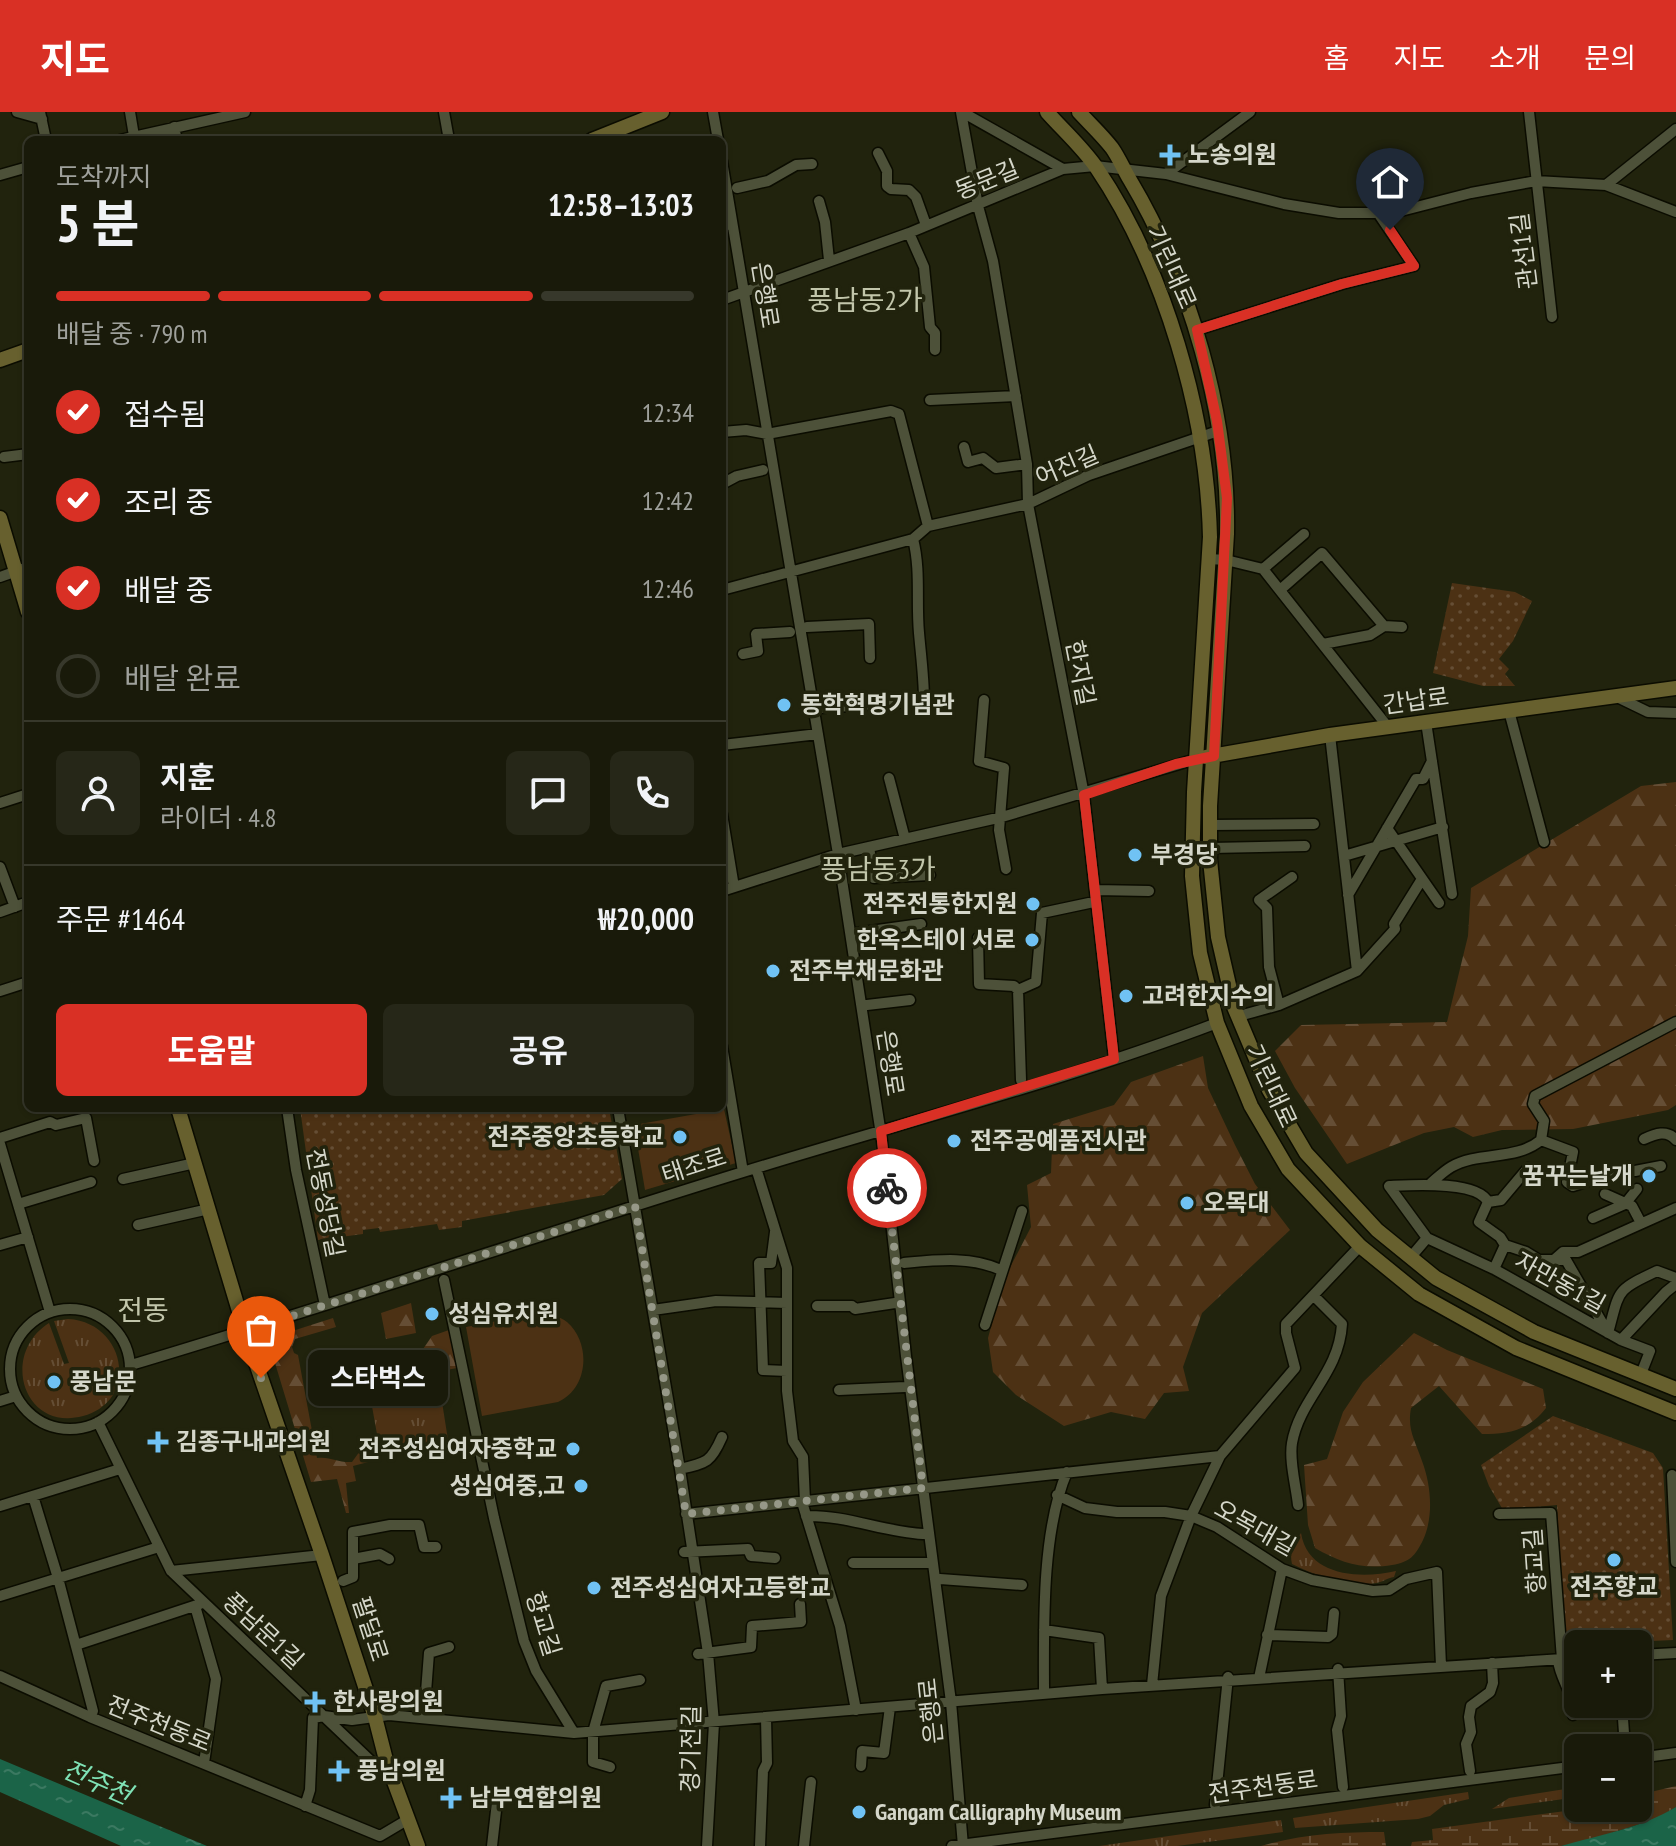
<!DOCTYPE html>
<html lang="ko">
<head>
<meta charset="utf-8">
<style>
	body { margin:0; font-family:"PT Sans Narrow","Noto Sans KR",sans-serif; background:#262718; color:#f1f3f6; height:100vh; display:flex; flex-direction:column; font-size:30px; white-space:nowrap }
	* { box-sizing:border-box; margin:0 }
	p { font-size:26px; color:#9fa19c }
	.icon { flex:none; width:44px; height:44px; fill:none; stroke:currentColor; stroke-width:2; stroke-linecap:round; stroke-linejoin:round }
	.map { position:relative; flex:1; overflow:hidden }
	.panel { position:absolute; left:24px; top:24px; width:702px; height:976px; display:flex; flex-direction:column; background:#191a0a; border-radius:12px; box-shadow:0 2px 6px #0004,0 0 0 2px #37382b }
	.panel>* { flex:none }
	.controls { position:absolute; left:1564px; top:1518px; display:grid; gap:16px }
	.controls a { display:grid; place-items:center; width:88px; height:88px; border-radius:12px; background:#191a0a; box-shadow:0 2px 6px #0004,0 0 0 2px #37382b; font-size:40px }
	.pin { position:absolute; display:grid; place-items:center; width:68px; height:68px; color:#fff; margin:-82px -34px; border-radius:50% 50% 50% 0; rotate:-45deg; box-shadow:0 0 8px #0007 }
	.pin .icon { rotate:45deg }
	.courier { position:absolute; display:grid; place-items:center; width:80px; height:80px; margin:-40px; border:6px solid #d93025; border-radius:50%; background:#fff; color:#222; box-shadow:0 2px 10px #0007 }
	.bubble { position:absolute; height:56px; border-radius:12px; background:#191a0a; box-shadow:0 2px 6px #0004,0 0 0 2px #37382b; font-size:26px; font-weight:700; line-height:56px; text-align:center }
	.head em { font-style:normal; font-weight:700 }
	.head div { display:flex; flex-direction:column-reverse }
	.head { display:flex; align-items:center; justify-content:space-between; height:136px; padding:0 32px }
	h1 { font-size:52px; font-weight:700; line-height:60px }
	.bar { display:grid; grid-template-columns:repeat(4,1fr); gap:12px 8px; align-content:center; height:96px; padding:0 32px }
	.bar i { height:10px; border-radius:6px; background:#37382b }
	.bar .selected { background:#d93025 }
	.bar p { grid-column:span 4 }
	.line { display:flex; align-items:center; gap:20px; padding:0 32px; border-top:2px solid #37382b }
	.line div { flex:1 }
	.round { display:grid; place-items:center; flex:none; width:84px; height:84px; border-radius:12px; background:#262718 }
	ol { padding:0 32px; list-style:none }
	li { display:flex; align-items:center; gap:24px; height:88px }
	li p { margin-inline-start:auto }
	li .icon { padding:8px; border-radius:50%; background:#d93025; color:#fff; stroke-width:4 }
	li:last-child { color:#9fa19c }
	li i { width:44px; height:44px; border:4px solid #37382b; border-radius:50% }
	.button { display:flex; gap:16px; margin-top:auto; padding:16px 32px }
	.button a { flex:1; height:92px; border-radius:12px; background:#d93025; color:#fff; font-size:32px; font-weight:700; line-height:92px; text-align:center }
	.button a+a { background:#262718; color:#f1f3f6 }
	header { display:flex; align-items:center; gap:48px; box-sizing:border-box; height:112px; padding:0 40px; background:#d93025; color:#fff }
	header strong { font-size:38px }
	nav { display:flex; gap:44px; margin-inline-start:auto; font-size:28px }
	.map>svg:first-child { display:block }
</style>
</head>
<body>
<header>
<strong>지도</strong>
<nav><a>홈</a><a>지도</a><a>소개</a><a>문의</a></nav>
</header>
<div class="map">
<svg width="1676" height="1734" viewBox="0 0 1676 1734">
	<defs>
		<pattern id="grass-tufts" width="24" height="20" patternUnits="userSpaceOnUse" patternTransform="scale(2)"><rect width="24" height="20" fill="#4c3114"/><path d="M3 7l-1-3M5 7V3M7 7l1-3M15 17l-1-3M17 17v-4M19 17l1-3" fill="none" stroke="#654e35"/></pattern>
		<pattern id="forest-firs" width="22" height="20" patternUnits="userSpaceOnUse" patternTransform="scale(2)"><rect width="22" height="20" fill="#4c3114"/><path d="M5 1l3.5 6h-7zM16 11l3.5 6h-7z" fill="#654e35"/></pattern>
		<pattern id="wetland-marsh" width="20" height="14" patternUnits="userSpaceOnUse" patternTransform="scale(2)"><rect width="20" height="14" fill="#4c3114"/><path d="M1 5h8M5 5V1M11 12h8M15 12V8" fill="none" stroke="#654e35"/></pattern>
		<pattern id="park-dots" width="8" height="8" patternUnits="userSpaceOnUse" patternTransform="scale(2)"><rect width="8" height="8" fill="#4c3114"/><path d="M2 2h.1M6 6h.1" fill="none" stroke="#654e35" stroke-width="1.8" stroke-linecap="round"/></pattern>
		<pattern id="water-ripples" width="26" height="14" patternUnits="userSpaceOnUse" patternTransform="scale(2)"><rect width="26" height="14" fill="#1b6448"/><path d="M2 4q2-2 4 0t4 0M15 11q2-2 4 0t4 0" fill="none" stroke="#3b7961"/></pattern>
	</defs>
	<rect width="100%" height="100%" fill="#21230d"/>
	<path fill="url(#grass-tufts)" d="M68,1207C126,1210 140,1289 83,1304C23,1320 0,1242 49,1211L64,1252L69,1251L54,1209Z
		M439,1271L448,1328L380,1339L370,1283Z
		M1301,1421C1308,1465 1361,1467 1396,1459L1394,1465C1387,1466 1383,1470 1376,1471C1349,1475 1316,1464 1292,1452C1289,1439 1294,1432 1301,1421Z
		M1578,1675V1685L1492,1697L1509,1686Z
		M1468,1680L1469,1687L1444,1693L1430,1704L1418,1707L1295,1716L1293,1706Z
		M1281,1708L1283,1720L1177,1734H1099Z"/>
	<path fill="url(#forest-firs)" d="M1676,670V993L1668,998L1573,1017L1502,1018L1473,1025L1454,1015L1424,1021L1347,1052L1295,976L1275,939L1301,913L1447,910L1468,824L1471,776L1641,674Z
		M1203,944L1208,976L1235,1033L1255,1072L1290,1118L1202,1201L1183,1255L1189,1279L1164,1281L1145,1307L1111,1300L1064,1314L1016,1283L993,1260L988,1226L1004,1167L1031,1115L1027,1073L1051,1061L1053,1012L1114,993L1131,970Z
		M411,1191L416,1221L386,1227L381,1201Z
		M333,1206L336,1215L295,1227L292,1235L294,1241L298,1243L317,1346C330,1344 338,1351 352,1350L360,1339L371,1337L372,1349L353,1354L356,1369L346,1371L349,1401H346L337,1367L311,1370L272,1241L283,1222Z
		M449,1218L457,1256L426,1262L421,1240L432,1224Z
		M1414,1221L1447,1238L1543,1277L1546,1296C1528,1319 1509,1322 1482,1322L1439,1274L1411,1296C1407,1318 1415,1328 1422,1349C1431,1373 1434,1404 1423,1428C1415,1444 1410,1450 1392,1453C1363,1458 1341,1451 1315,1436L1308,1413L1304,1353L1327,1347L1343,1300L1363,1270Z"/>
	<path fill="url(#wetland-marsh)" d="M1676,1674V1695L1656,1707L1589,1728L1561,1734H1411L1412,1730L1433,1728L1432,1717L1588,1696H1638V1683Z
		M1384,1720L1386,1734H1261C1302,1722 1342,1720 1384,1720Z"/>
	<path fill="url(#park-dots)" d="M1452,471L1515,480L1532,489L1513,529L1499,547L1509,557L1505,562L1515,574H1483L1433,561Z
		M300,996H609L622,1067L604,1083L462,1109V1115L439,1118L437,1112L380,1120L379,1116L363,1118V1122L318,1128Z
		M1553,1304L1653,1341L1663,1356L1673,1528L1564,1533L1557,1393L1503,1398L1489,1374L1481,1353Z"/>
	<path fill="#4c3114" d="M724,997L736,1051L645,1078L634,1013Z
		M544,1200C552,1203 561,1205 567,1210C592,1232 588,1277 558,1290L482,1304L466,1215Z"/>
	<path fill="url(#water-ripples)" d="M0,1647L207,1734H121L0,1680Z
		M1676,1695V1734H1561C1600,1723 1641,1716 1676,1695Z"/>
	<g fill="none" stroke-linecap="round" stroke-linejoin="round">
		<defs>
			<path id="street" d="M17,0L42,7
				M40,0L46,28
				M130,0L134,24
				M444,0L449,28
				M713,0L718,28
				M961,0L978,94L993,149L1027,352L1028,392L1084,683L1114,947
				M962,0L1063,57L1095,54L1166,62L1284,92L1339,101H1393L1471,81L1536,69L1606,73L1676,100
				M1529,0L1552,205
				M174,15L177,28
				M120,28L245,0
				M878,41L887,59V74L891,77L909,78L916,85L926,113
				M722,49L838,742L882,1029L906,1244L951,1590L963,1734
				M1166,62L1250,0
				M0,63L28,55
				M1606,73L1676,17
				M737,76L768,69L796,53L812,52
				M819,89L825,110L829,148
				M722,115L725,114
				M909,121L924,155L930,215L935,221V238
				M722,188L909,121L1063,57
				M1197,218L1342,172L1414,154L1378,101
				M930,288L1016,284
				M722,320L746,318L767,322L891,299L899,302L928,414
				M964,335L968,350L983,346L996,356L1027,352
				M4,345L28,342
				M722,372L737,364L763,358
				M1209,447L1226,448L1263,457L1388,615
				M1263,457L1304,422
				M0,465L28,455
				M722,478L913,427L928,414L1028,392L1089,363L1218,319
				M1280,478L1322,441L1384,514L1370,523L1323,532
				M1384,514L1402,515
				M807,515L869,512L870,546
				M743,542L758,539L756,522L790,520
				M1617,585L1648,600L1676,601
				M984,588L979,649L1004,656L999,718L1006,757
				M820,596L924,589C924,566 921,544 919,521C916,489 921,459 913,427
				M1509,599L1544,730
				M1426,610L1452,782
				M1330,623L1357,859
				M722,633L818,622
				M889,666L905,727
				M0,691L28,682
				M722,702L734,775
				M1211,713L1314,712
				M1387,716L1439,791
				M869,735L874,766L930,763
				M1211,736L1305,734
				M1344,744L1443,715
				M0,755L15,795
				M1095,778L1149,779
				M722,779L838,742L1002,705L1196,647
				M1348,783L1416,667H1423L1432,649
				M0,800L28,790
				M856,821L921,812
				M978,826L979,872L1014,874L1018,878
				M0,879L28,870
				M867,893L910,888
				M1279,893L1269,855L1267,796L1259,788L1292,765
				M1239,904L1279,893L1357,859L1395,817L1394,812L1422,767
				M722,934L743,1060
				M1021,968L1018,878L1036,870L1042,801L1089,791
				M287,996L296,1058L325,1193
				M618,996L680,1357L708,1541L714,1611L707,1734
				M0,1026L50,1010L56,1013L86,1006L94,1049
				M1644,1027C1655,1022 1667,1017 1676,1028
				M1541,1028L1544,1009L1533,992L1535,984L1676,910
				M1541,1028L1573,1040L1567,1070L1573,1074L1614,1061
				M0,1032L50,1200
				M756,1056L787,1156V1279L793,1329L803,1345L805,1389
				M1635,1059L1661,1054
				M123,1067L195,1051
				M1431,1071C1437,1066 1444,1059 1451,1055C1479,1039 1516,1049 1541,1028
				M1389,1074C1411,1073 1477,1068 1488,1090
				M1389,1074L1427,1126
				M1605,1082L1632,1094L1641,1111
				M1488,1090L1479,1110L1500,1125L1505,1133L1526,1140L1539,1148H1566L1608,1221
				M1488,1090L1501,1088L1528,1056
				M18,1092L91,1070
				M1593,1106L1625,1092L1637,1077
				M138,1113L209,1097
				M775,1120L771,1151H759L763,1258L787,1259
				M0,1133L28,1125
				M1410,1146L1427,1126L1494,1157L1621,1228L1650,1239L1641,1262
				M1555,1147L1563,1140H1578L1676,1096
				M904,1151C937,1148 971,1144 1001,1158
				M1494,1157L1505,1133
				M444,1168L494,1406L524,1529L536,1559L574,1621
				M817,1194H852L855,1197L895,1191
				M10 1257a60 60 0 1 1 120 0a60 60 0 1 1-120 0Z
				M653,1198L716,1189L787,1191
				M985,1213L1022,1099
				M1608,1221C1620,1177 1615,1179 1657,1159L1676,1166
				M1621,1228L1666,1180L1676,1172
				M131,1253C336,1192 539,1123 743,1060C901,1011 1062,970 1217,911
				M839,1278L905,1275
				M0,1289L16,1284
				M98,1310L171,1459L373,1651L386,1648
				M680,1357C707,1351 711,1350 722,1325
				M1672,1363L1676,1450
				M1057,1383L1085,1396L1117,1400H1165L1191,1404L1217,1415L1282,1457L1312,1468L1373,1479L1389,1478L1406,1467L1437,1460L1441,1554
				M33,1384L58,1466L93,1599L90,1605
				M802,1390L840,1514L856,1598
				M1298,1393C1296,1374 1289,1349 1292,1331C1300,1286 1339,1262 1342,1212L1314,1184
				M0,1394L120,1357
				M686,1402L1220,1344
				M1499,1402L1551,1401L1562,1547
				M806,1404C846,1403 884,1420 923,1422
				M684,1440L748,1437L751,1444L775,1446
				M353,1447L380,1442L389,1447
				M853,1451H927
				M171,1459L322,1443
				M940,1467L1022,1473
				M343,1469L353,1465V1420L390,1413H419L424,1435H436
				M0,1484L159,1435
				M195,1494L216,1567L204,1651
				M1044,1518L1099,1526L1102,1577
				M1267,1523L1328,1525L1332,1522L1334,1501
				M76,1533L200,1492
				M698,1542L751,1535L752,1514L801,1510L800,1492
				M1638,1543L1676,1541
				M1558,1548C1560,1568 1575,1582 1573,1603
				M1338,1557L1341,1604L1337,1618L1343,1675
				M0,1564L90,1605L380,1724L407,1708
				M1259,1566L1282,1457
				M1152,1573L1161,1484L1191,1404L1220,1344L1295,1256L1286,1221V1212L1360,1134
				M1044,1582C1044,1516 1041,1421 1067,1360
				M1622,1592L1625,1636
				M424,1606L429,1541L449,1535
				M1638,1646L1676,1641
				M861,1654L862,1639L884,1641L890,1595
				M610,1655L593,1650V1620L606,1574L640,1568
				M1470,1659L1466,1632L1471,1620L1469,1605L1471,1594L1490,1580L1493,1571L1492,1551
				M1215,1693L1228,1565
				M305,1694L310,1678L313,1606L324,1604L352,1608L389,1603L574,1621L1102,1577L1578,1546
				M492,1734L497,1690
				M760,1734L763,1659L767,1651L766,1606
				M804,1734L811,1670
				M952,1734L1578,1654"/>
			<path id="secondary" d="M1047,0C1063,18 1082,35 1096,55C1165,157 1207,302 1210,425L1194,680L1192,764L1200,841L1217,911L1251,994L1288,1057L1360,1134L1419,1182L1516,1236L1676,1301
				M1079,0C1090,12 1102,23 1112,36C1119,46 1124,58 1130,68C1190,169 1229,303 1227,422L1210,694V748L1218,825L1234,895L1269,978L1306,1041L1377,1118L1436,1166L1534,1220L1676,1277
				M592,28L662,0
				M0,248L28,238
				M0,406L28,500
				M1206,645L1330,623L1676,576
				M178,996L245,1219L322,1443L375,1605L386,1648L418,1734"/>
		</defs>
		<use href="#street" stroke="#0b0c00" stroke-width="13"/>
		<use href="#secondary" stroke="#0b0c00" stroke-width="17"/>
		<use href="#street" stroke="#4d5139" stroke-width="10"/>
		<use href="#secondary" stroke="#67602e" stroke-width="14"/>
	</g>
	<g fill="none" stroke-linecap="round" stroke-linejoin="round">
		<path stroke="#969888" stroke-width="8" stroke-dasharray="0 14.4" d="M261,1266L245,1219L635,1094L686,1402L923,1376L887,1076"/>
		<path stroke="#d93025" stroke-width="10" d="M887,1076L881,1019L1114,947L1084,683L1176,652L1214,644L1227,386L1217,309L1197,218L1342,172L1414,154L1390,118"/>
	</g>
	<g fill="#70c2f4" stroke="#21230d" stroke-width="3">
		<path d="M1166 31h8v8h8v8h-8v8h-8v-8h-8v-8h8z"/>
		<circle cx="784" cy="593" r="8"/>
		<circle cx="1135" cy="743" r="8"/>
		<circle cx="1033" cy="792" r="8"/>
		<circle cx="1032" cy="828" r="8"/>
		<circle cx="773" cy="859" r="8"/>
		<circle cx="1126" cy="884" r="8"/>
		<circle cx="680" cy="1025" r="8"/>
		<circle cx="954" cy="1029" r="8"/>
		<circle cx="1649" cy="1064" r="8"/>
		<circle cx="1187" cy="1091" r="8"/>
		<circle cx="432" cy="1202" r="8"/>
		<circle cx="54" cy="1270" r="8"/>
		<path d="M154 1318h8v8h8v8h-8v8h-8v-8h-8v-8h8z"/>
		<circle cx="573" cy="1337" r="8"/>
		<circle cx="581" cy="1374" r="8"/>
		<circle cx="1614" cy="1448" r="8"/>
		<circle cx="594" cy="1476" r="8"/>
		<path d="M311 1578h8v8h8v8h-8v8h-8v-8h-8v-8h8z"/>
		<path d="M335 1647h8v8h8v8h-8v8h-8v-8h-8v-8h8z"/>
		<path d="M447 1674h8v8h8v8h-8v8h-8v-8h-8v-8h8z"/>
		<circle cx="859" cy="1700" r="8"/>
	</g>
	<g text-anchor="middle" stroke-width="7" stroke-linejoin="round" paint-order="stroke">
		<g font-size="24" font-weight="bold" fill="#d5d7ca" stroke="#21230d" text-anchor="start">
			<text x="1188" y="51">노송의원</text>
			<text x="800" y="601">동학혁명기념관</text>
			<text x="1151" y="751">부경당</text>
			<text x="1017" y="800" text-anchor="end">전주전통한지원</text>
			<text x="1016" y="836" text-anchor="end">한옥스테이 서로</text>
			<text x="789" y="867">전주부채문화관</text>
			<text x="1142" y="892">고려한지수의</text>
			<text x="664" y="1033" text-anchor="end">전주중앙초등학교</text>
			<text x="970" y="1037">전주공예품전시관</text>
			<text x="1633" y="1072" text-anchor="end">꿈꾸는날개</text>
			<text x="1203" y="1099">오목대</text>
			<text x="448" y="1210">성심유치원</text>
			<text x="70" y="1278">풍남문</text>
			<text x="176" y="1338">김종구내과의원</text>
			<text x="557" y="1345" text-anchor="end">전주성심여자중학교</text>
			<text x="565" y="1382" text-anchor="end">성심여중,고</text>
			<text x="1614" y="1483" text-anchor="middle">전주향교</text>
			<text x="610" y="1484">전주성심여자고등학교</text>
			<text x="333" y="1598">한사랑의원</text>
			<text x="357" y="1667">풍남의원</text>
			<text x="469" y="1694">남부연합의원</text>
			<text x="875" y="1708">Gangam Calligraphy Museum</text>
		</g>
		<g font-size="24" fill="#d5d7ca" stroke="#21230d">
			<text transform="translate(987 68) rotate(-22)" y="8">동문길</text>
			<text transform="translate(1524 139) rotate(-97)" y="8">관선1길</text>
			<text transform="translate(1171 155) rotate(66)" y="8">기린대로</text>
			<text transform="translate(765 183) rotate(81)" y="8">은행로</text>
			<text transform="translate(1067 354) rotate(-23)" y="8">어진길</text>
			<text transform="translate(1080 561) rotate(79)" y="8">한지길</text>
			<text transform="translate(1416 589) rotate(-8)" y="8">간납로</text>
			<text transform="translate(890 951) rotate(81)" y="8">은행로</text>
			<text transform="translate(1271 974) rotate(65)" y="8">기린대로</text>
			<text transform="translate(694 1054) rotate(-18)" y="8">태조로</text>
			<text transform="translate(325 1091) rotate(79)" y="8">전동성당길</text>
			<text transform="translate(1560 1171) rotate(29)" y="8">자만동1길</text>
			<text transform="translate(1255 1416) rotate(29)" y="8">오목대길</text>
			<text transform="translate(1535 1449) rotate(-94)" y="8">향교길</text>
			<text transform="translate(543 1512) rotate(73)" y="8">향교길</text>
			<text transform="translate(370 1517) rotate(72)" y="8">팔달로</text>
			<text transform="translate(263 1519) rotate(43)" y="8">풍남문1길</text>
			<text transform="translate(931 1599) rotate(-96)" y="8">은행로</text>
			<text transform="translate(159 1612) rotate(22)" y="8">전주천동로</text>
			<text transform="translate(691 1637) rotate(-89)" y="8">경기전길</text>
			<text transform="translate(1263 1675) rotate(-8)" y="8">전주천동로</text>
		</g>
		<g font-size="26" font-style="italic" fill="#7fe2b6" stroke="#21230d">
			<text transform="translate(97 1670) rotate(24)" y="9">전주천</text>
		</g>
		<g font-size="28" fill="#c2c6ab" stroke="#21230d">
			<text x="865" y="198">풍남동2가</text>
			<text x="878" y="767">풍남동3가</text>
			<text x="143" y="1208">전동</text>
		</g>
	</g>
</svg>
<div class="controls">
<a>+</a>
<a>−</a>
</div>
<div class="pin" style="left:261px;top:1266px;background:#ea580c"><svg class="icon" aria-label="bag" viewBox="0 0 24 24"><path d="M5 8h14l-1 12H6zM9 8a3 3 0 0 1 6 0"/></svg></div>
<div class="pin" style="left:1390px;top:118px;background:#1f2937"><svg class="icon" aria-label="home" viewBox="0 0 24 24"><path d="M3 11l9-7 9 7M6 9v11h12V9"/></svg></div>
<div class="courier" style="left:887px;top:1076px"><svg class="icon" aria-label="bike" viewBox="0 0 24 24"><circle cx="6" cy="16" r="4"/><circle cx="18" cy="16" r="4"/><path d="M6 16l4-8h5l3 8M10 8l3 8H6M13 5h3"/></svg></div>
<div class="bubble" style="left:308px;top:1238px;width:140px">스타벅스</div>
<section class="panel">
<div class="head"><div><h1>5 분</h1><p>도착까지</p></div><em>12:58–13:03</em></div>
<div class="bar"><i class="selected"></i><i class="selected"></i><i class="selected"></i><i></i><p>배달 중 · 790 m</p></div>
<ol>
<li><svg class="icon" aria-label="check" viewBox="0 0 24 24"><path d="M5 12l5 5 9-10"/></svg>접수됨<p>12:34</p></li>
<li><svg class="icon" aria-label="check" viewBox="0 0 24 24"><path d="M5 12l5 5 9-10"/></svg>조리 중<p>12:42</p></li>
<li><svg class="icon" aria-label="check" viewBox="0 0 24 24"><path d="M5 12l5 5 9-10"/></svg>배달 중<p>12:46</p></li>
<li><i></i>배달 완료</li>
</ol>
<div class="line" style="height:144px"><a class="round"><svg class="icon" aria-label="person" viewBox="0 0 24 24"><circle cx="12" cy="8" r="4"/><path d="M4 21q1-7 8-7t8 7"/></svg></a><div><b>지훈</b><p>라이더 · 4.8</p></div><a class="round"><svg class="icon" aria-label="chat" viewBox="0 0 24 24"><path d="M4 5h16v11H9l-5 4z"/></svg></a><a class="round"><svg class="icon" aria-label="phone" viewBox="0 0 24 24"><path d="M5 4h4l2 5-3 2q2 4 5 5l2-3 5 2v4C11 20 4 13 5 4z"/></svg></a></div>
<div class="line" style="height:104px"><div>주문 #1464</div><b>₩20,000</b></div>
<div class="button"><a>도움말</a><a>공유</a></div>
</section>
</div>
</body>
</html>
